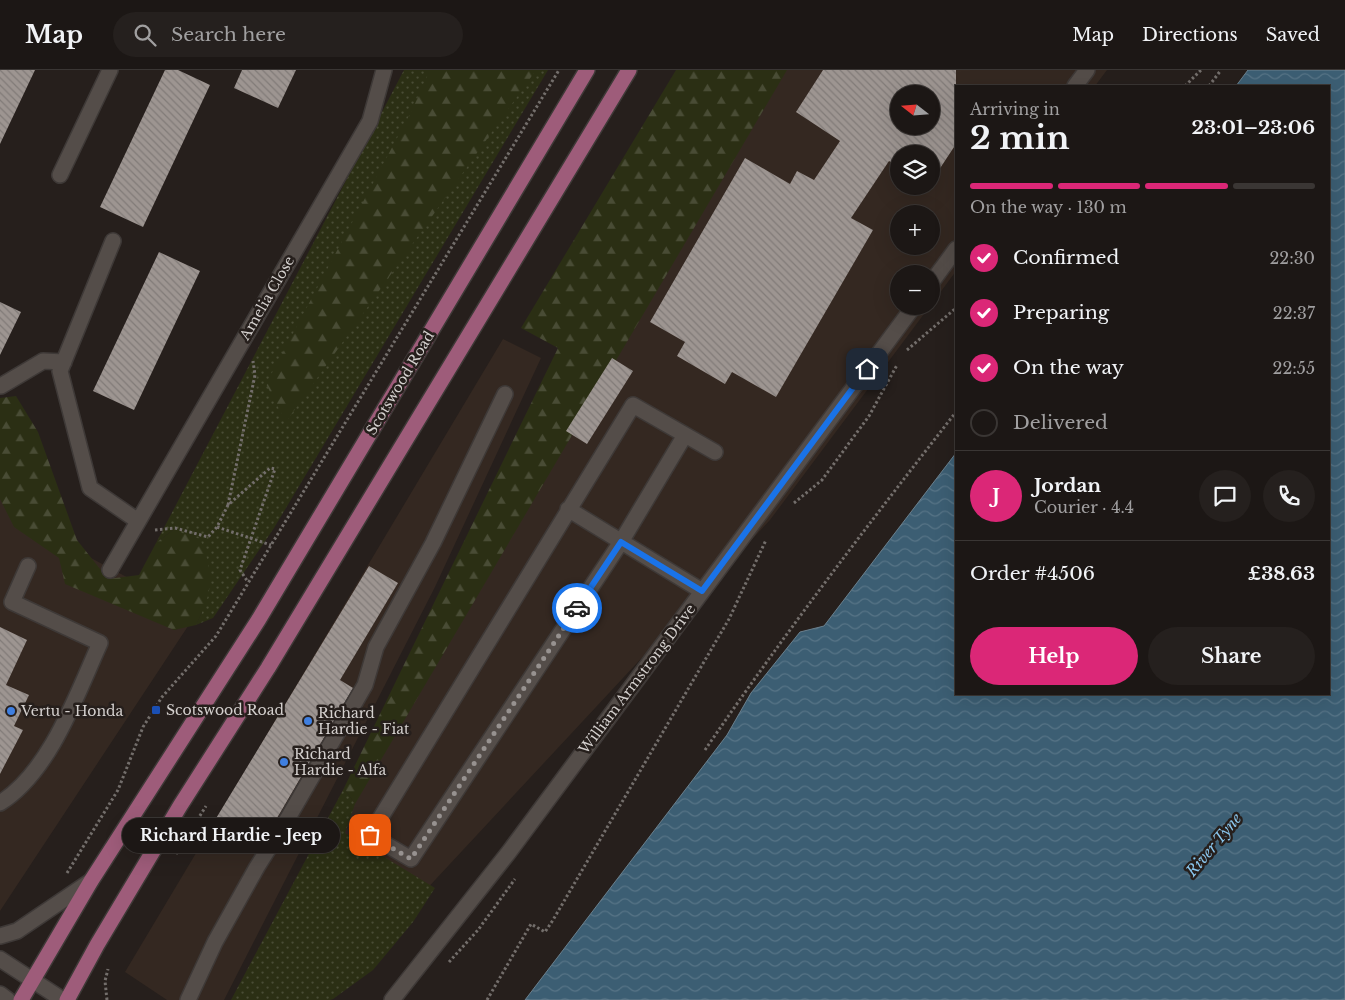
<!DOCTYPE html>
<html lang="en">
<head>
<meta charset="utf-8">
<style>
	body { margin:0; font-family:"Libre Baskerville",serif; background:#25201e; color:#f1f3f6; height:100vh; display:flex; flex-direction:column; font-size:19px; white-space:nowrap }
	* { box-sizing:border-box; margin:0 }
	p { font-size:16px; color:#a09fa0 }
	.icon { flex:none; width:28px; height:28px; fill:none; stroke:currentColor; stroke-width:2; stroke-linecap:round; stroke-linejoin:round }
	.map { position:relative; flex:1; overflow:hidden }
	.drawer { position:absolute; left:955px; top:15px; width:375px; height:610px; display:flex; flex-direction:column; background:#1c1715; border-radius:0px; box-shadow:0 5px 20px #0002,0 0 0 1px #3a3634 }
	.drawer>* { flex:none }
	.needle { width:32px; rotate:287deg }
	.controls { position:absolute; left:890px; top:15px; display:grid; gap:10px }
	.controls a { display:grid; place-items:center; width:50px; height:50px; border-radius:50%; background:#1c1715; box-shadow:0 5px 20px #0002,0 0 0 1px #3a3634; font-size:25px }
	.pin { position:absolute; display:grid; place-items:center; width:42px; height:42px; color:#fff; margin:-21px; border-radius:10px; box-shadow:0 2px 8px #0006 }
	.courier { position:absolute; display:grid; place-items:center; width:50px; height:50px; margin:-25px; border:4px solid #1a73e8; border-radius:50%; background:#fff; color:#222; box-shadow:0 1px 6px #0007 }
	.bubble { position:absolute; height:35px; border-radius:18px; background:#1c1715; box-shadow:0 5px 20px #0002,0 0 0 1px #3a3634; font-size:16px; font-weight:800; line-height:35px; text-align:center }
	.head em { font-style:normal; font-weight:800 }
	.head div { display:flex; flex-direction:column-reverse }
	.head { display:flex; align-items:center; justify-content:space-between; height:85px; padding:0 15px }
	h1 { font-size:32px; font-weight:800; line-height:38px }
	.bar { display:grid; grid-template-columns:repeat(4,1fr); gap:8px 5px; align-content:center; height:60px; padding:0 15px }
	.bar i { height:6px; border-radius:4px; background:#3a3634 }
	.bar .on { background:#db2777 }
	.bar p { grid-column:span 4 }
	.line { display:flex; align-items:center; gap:12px; padding:0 15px; border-top:1px solid #3a3634 }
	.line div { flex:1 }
	.round { display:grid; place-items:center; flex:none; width:52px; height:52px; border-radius:26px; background:#25201e }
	ol { padding:0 15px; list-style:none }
	li { display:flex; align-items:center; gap:15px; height:55px }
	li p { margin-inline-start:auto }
	li .icon { padding:5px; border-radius:50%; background:#db2777; color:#fff; stroke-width:4 }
	li:last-child { color:#a09fa0 }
	li i { width:28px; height:28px; border:2px solid #3a3634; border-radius:50% }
	.button { display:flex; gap:10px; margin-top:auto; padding:10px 15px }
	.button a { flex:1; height:58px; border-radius:30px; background:#db2777; color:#fff; font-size:20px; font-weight:800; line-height:58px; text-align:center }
	.button a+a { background:#25201e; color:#f1f3f6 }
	header { display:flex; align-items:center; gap:30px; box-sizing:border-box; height:70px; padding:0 25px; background:#1c1715; border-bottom:1px solid #3a3634 }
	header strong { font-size:24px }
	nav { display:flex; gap:28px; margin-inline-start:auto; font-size:18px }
	.search { width:350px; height:45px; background:#25201e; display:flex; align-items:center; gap:12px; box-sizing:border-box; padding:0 18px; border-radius:28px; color:#a09fa0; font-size:19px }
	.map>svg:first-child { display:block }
</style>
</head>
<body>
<header>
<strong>Map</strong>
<div class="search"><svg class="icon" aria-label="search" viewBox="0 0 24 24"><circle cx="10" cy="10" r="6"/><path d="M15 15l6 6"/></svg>Search here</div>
<nav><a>Map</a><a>Directions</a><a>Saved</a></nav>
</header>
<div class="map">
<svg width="1345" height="930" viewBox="0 0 1345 930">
	<defs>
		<pattern id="grass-dots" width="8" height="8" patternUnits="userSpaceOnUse" patternTransform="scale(1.25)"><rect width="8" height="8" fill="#2b2f14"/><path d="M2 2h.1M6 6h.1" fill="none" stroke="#494c35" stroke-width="1.8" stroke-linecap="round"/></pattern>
		<pattern id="forest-firs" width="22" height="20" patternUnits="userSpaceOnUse" patternTransform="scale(1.25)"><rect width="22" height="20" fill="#2b2f14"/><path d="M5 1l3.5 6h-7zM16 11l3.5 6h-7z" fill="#494c35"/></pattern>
		<pattern id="water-waves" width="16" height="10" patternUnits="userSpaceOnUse" patternTransform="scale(1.25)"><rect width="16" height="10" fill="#3c5e73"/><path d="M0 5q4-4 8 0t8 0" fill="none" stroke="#577486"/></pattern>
		<pattern id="building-back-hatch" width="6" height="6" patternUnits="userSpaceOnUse" patternTransform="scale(1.25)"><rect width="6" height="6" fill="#9d9591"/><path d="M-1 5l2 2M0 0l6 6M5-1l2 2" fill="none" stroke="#817b78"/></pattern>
	</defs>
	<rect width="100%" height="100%" fill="#261f1c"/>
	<path fill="#342821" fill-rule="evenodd" d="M767,0H1107L1095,16H956V201L931,235V204H899V236H930L770,450L422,824L335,761ZM899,24H931V56H899ZM899,84H931V116H899ZM899,144H931V176H899Z
		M503,269L541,288L435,517L224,930H167L125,902Z
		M0,384L16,448L196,544L0,841Z"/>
	<path fill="url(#grass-dots)" d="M404,0H548L274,458L213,548L196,555L202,542L173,460L156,473Z
		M344,718L355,734L345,763L435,818L413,852L373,900L333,929L330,930H231Z"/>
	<path fill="url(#forest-firs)" d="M430,0H536L286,352L266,314L412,40Z
		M676,0H787L355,734L344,718L558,278L521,258Z
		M16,326L38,362L77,470L108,509L139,505L156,473L173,460L200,469C215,505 213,521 196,555L174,560L65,514L59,488L14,457L0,429V328Z"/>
	<path fill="url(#water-waves)" stroke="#6a808e" d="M1248,0H1345V930H525L727,665L751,623L800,562L824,556L956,383V624H1329V16H1236Z"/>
	<path fill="url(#building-back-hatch)" fill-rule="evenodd" d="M0,0H35L0,74Z
		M165,0H178L210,15L143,157L100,137Z
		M242,0H296L278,38L234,18Z
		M823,0H956V74L931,112V84H899V97L889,91L851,148L873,160L776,327L732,302L725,314L677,286L685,272L650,252L745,88L790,114L797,101L814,110L840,71L796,42ZM899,24H931V56H899Z
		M159,182L200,201L134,340L93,321Z
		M0,232L21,242L0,285Z
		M612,288L633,301L587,374L566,361Z
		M369,496L398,513L340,610L353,618L280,743L256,782L212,755Z
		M0,557L27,570L6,615L29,625L14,656L23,660L0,704Z"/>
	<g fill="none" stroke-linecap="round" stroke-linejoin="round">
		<defs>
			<path id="minor" d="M1075,16L1087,0
				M60,105L110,0
				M113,171L60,301L90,418L138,451
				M931,213L956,179
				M1,316L43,291L64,292
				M685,365L621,472L411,789L370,765L633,335L715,382
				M568,439L702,521
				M110,500L370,51L384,0
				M0,733C50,702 77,624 100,573L12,532L28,496
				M0,866L17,861L91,811
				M0,889L63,930
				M0,924L8,930
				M188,930L215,872L257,797L288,748L365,615L376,577L433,473L505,324
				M392,930L509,782L914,236"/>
			<path id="major" d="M21,930L91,811L259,549L587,0
				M67,930L97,875L180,736L268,598L629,0"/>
		</defs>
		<use href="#minor" stroke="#3e3937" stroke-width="18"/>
		<use href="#major" stroke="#3e3937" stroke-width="18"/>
		<path stroke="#736e6b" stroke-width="3" stroke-dasharray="2.5 2.5" stroke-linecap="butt" d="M1185,16L1201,0
			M1209,16L1221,0
			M907,280L956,238
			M794,433L822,410L869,346L897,295
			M228,435L255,305L253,291
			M217,457L271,475
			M155,460L175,458L208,467L217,457L228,435L270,398L275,399L240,500L248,512
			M705,680C784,564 870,452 956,342
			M176,784L206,736
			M67,803L118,720L143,657L162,627L216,566L559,0
			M449,892L478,860L515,809
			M107,930L105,911L108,899
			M487,930L531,854L545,862L553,850L729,549L766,470"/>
		<use href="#minor" stroke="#544d49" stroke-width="15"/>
		<use href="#major" stroke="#9e5c7a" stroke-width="15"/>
	</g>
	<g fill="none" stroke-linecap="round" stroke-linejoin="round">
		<path stroke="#979290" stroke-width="5" stroke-dasharray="0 9" d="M370,765L411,789L577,538"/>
		<path stroke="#1a73e8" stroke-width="6" d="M577,538L621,472L702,521L867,299"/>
	</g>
	<rect fill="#1a4fb4" stroke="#261f1c" stroke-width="2" x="151" y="635" width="10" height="10" rx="2.5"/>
	<g fill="#3f7fe0" stroke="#261f1c" stroke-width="2">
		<circle cx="11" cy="641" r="5"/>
		<circle cx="308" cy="651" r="5"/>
		<circle cx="284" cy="692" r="5"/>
	</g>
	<g text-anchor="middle" stroke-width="5" stroke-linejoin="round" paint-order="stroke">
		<g font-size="14" fill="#d4d0ce" stroke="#261f1c">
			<text transform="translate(267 228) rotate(-60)" y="5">Amelia Close</text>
			<text transform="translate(400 313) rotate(-59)" y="5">Scotswood Road</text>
			<text transform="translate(637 609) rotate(-53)" y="5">William Armstrong Drive</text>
		</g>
		<g font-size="14" fill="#d4d0ce" stroke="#261f1c" text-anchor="start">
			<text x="166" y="645">Scotswood Road</text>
			<text x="21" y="646">Vertu - Honda</text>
			<text x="318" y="648">Richard<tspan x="318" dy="16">Hardie - Fiat</tspan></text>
			<text x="294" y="689">Richard<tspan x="294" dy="16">Hardie - Alfa</tspan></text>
		</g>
		<g font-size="15" font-style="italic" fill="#8ac6ed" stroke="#261f1c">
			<text transform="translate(1214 775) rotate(-50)" y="5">River Tyne</text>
		</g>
	</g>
</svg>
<div class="controls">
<a><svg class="needle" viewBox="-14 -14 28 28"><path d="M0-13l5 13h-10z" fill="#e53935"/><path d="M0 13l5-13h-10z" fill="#a09fa0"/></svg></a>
<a><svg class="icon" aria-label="layers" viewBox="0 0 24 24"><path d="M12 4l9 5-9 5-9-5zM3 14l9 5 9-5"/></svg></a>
<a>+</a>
<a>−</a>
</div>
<div class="pin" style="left:370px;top:765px;background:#ea580c"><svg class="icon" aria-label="bag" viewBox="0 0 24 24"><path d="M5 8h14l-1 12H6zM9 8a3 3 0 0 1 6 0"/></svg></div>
<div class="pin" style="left:867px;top:299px;background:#1f2937"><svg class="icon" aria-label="home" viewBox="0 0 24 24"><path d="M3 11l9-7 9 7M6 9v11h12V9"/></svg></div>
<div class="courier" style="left:577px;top:538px"><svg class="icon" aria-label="car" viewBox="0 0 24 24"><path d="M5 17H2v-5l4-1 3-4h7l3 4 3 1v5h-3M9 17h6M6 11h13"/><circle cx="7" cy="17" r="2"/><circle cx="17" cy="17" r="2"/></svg></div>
<div class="bubble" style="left:122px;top:748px;width:218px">Richard Hardie - Jeep</div>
<section class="drawer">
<div class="head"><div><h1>2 min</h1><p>Arriving in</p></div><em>23:01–23:06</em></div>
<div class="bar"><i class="on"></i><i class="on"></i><i class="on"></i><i></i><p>On the way · 130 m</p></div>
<ol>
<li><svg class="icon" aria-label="check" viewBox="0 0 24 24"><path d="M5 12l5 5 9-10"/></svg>Confirmed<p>22:30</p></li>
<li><svg class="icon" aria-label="check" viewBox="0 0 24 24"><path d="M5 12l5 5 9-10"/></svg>Preparing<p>22:37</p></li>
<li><svg class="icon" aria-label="check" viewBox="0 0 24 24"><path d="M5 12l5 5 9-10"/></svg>On the way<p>22:55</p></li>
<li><i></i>Delivered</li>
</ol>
<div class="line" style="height:90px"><b class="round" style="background:#db2777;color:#fff">J</b><div><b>Jordan</b><p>Courier · 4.4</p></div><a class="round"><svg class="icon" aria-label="chat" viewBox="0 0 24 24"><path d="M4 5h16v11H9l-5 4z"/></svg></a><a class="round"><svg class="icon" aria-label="phone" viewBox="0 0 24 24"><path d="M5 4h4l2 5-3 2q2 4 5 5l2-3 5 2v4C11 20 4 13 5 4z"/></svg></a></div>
<div class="line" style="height:65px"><div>Order #4506</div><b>£38.63</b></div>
<div class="button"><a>Help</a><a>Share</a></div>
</section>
</div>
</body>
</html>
